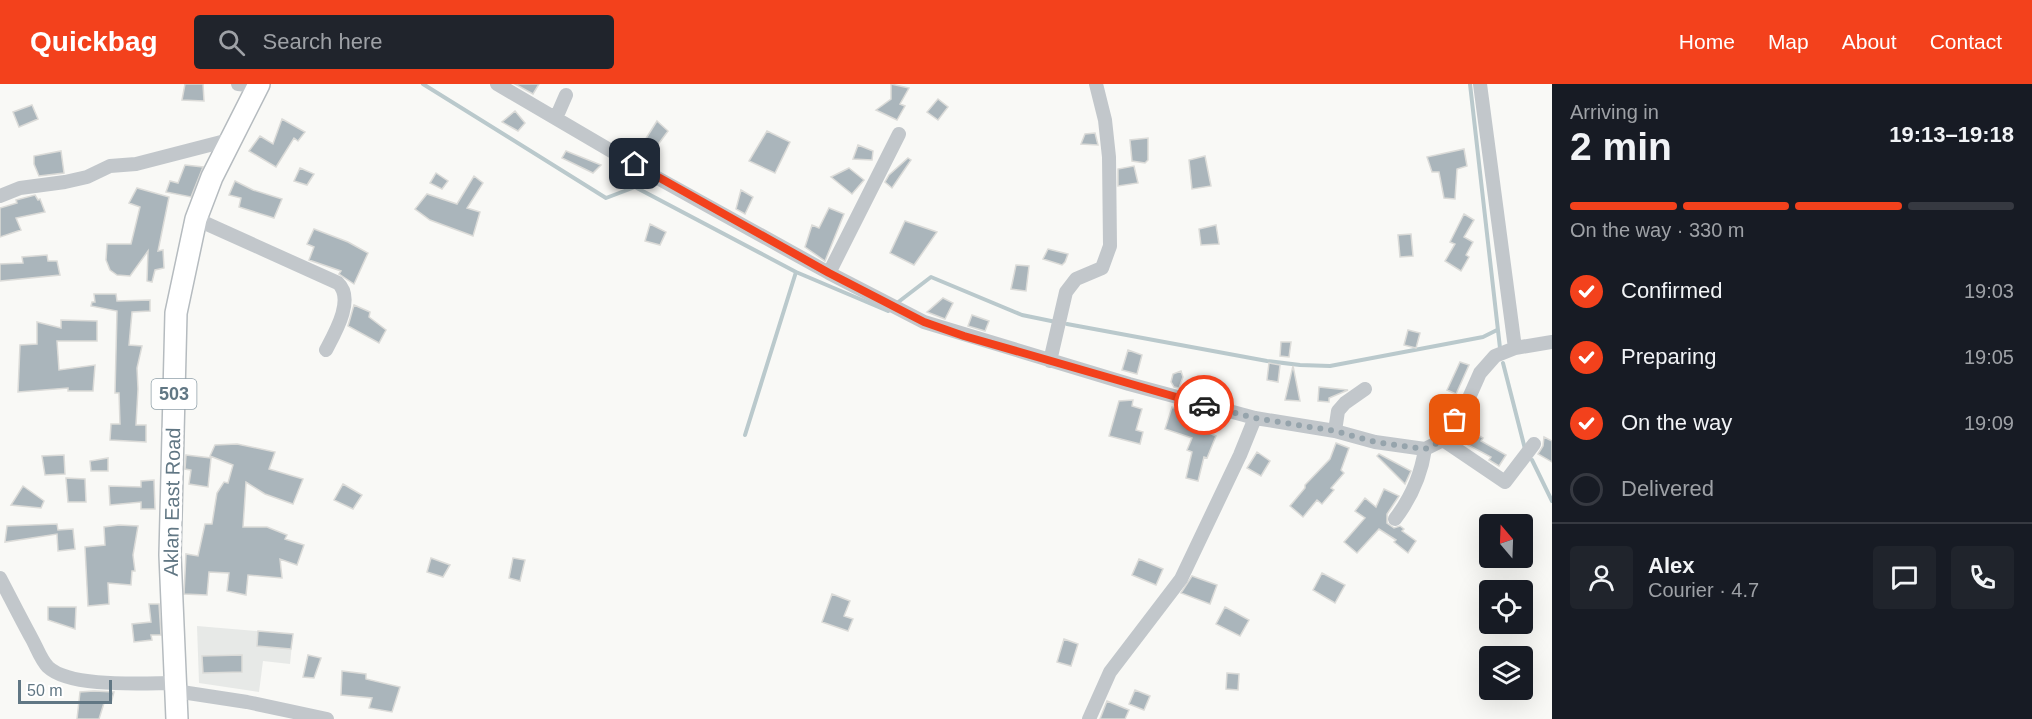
<!DOCTYPE html>
<html lang="en">
<head>
<meta charset="utf-8">
<style>
	body { margin:0; font-family:Arial,sans-serif; background:#20242c; color:#f1f3f6; height:100vh; display:flex; flex-direction:column; font-size:22px; white-space:nowrap }
	* { box-sizing:border-box; margin:0 }
	p { font-size:20px; color:#9ea1a6 }
	.icon { flex:none; width:33px; height:33px; fill:none; stroke:currentColor; stroke-width:2; stroke-linecap:round; stroke-linejoin:round }
	.map { position:relative; flex:1; overflow:hidden }
	.sheet { display:flex; flex-direction:column; background:#171b24; width:480px }
	.sheet>* { flex:none }
	.needle { width:39px; rotate:341deg }
	.buttons { position:absolute; left:1479px; top:430px; display:grid; gap:12px }
	.buttons a { display:grid; place-items:center; width:54px; height:54px; border-radius:6px; background:#171b24; box-shadow:0 6px 24px #0002; font-size:30px }
	.scale { position:absolute; left:18px; bottom:15px; width:94px; box-sizing:border-box; padding-left:6px; border:3px solid #617784; border-top:0; font-size:16px; line-height:21px; white-space:nowrap; color:#617784; -webkit-text-stroke:4px #fff; paint-order:stroke }
	.pin { position:absolute; display:grid; place-items:center; width:51px; height:51px; color:#fff; margin:-26px; border-radius:12px; box-shadow:0 3px 9px #0006 }
	.courier { position:absolute; display:grid; place-items:center; width:60px; height:60px; margin:-30px; border:4px solid #f3411c; border-radius:50%; background:#fff; color:#222; box-shadow:0 2px 8px #0007 }
	.overview em { font-style:normal; font-weight:800 }
	.overview div { display:flex; flex-direction:column-reverse }
	.overview { display:flex; align-items:center; justify-content:space-between; height:102px; padding:0 18px }
	h1 { font-size:39px; font-weight:800; line-height:45px }
	.bar { display:grid; grid-template-columns:repeat(4,1fr); gap:9px 6px; align-content:center; height:72px; padding:0 18px }
	.bar i { height:8px; border-radius:4px; background:#363941 }
	.bar .current { background:#f3411c }
	.bar p { grid-column:span 4 }
	.line { display:flex; align-items:center; gap:15px; padding:0 18px; border-top:2px solid #363941 }
	.line div { flex:1 }
	.round { display:grid; place-items:center; flex:none; width:63px; height:63px; border-radius:6px; background:#20242c }
	ol { padding:0 18px; list-style:none }
	li { display:flex; align-items:center; gap:18px; height:66px }
	li p { margin-inline-start:auto }
	li .icon { padding:6px; border-radius:50%; background:#f3411c; color:#fff; stroke-width:4 }
	li:last-child { color:#9ea1a6 }
	li i { width:33px; height:33px; border:3px solid #363941; border-radius:50% }
	header { display:flex; align-items:center; gap:36px; box-sizing:border-box; height:84px; padding:0 30px; background:#f3411c; color:#fff }
	header strong { font-size:28px }
	nav { display:flex; gap:33px; margin-inline-start:auto; font-size:21px }
	.search { width:420px; height:54px; background:#20242c; display:flex; align-items:center; gap:15px; box-sizing:border-box; padding:0 21px; border-radius:6px; color:#9ea1a6; font-size:22px }
	main { display:flex; flex:1; min-height:0 }
	.map>svg:first-child { display:block }
</style>
</head>
<body>
<header>
<strong>Quickbag</strong>
<div class="search"><svg class="icon" aria-label="search" viewBox="0 0 24 24"><circle cx="10" cy="10" r="6"/><path d="M15 15l6 6"/></svg>Search here</div>
<nav><a>Home</a><a>Map</a><a>About</a><a>Contact</a></nav>
</header>
<main>
<div class="map">
<svg width="1552" height="635" viewBox="0 0 1552 635">
	<rect width="100%" height="100%" fill="#f9f9f6"/>
	<path fill="#e7e9e7" d="M197,542L293,550L290,580L263,577L259,608L199,599Z"/>
	<g fill="none" stroke-linecap="round" stroke-linejoin="round">
		<path stroke="#bac9cc" stroke-width="4" d="M423,0L606,114L635,103L796,188L888,227L891,225
			M1470,0L1500,264
			M897,219L931,193L1022,231L1056,238
			M1067,240L1267,277L1300,281L1330,282L1483,253L1497,246
			M1503,279L1525,365
			M745,351L796,188
			M1532,376L1552,417"/>
	</g>
	<path fill="#aab5bb" stroke="#dbdbd8" stroke-width="1.5" d="M185,0H203L204,17L182,16Z
		M515,0H539L533,10Z
		M891,0L909,4L900,20L905,22L897,36L876,26L891,15Z
		M938,15L948,23L938,36L927,28Z
		M32,21L38,35L19,43L13,28Z
		M515,27L525,39L518,47L502,38Z
		M282,35L305,48L298,57L294,54L276,83L249,67L260,52L273,60Z
		M657,37L668,47L657,62L645,56Z
		M767,47L790,58L775,89L749,77Z
		M1095,49L1098,61L1081,60L1085,50Z
		M1148,54V76L1145,79L1132,77L1130,56Z
		M858,61L873,67L872,76L853,75Z
		M1464,65L1467,82L1457,85L1455,115L1444,114L1439,88H1432L1427,73Z
		M61,67L64,89L39,92L34,80V72Z
		M566,67L601,81L593,89L562,74Z
		M1205,72L1211,102L1192,105L1189,76Z
		M908,74L911,76L892,104L885,98L889,91Z
		M185,81L203,83L191,113L166,108L170,97L178,99Z
		M1134,82L1138,99L1118,102V85Z
		M300,84L314,90L307,101L294,97Z
		M849,84L864,96L852,110L831,93Z
		M436,89L448,97L442,105L430,99Z
		M474,92L483,99L467,124L480,128L473,152L430,136L415,125L427,110L457,120Z
		M235,97L253,106L282,115L274,134L239,123L241,114L229,111Z
		M137,104L169,113L158,167L163,166L164,184L155,186L152,198L147,197L148,167L130,192L117,191L110,186L106,176L107,160H131L140,123L129,119Z
		M741,106L753,113L745,130L736,125Z
		M35,111L38,116L40,115L45,128L16,134L21,146L0,153V124L17,119L16,116Z
		M829,124L844,130L825,177L805,163L812,141L819,144Z
		M1464,130L1474,136L1464,153L1473,158L1466,171L1469,173L1461,187L1445,177L1455,160L1450,158Z
		M905,137L937,148L914,181L890,169Z
		M650,140L666,148L660,161L645,157Z
		M1216,141L1219,160L1201,161L1199,145Z
		M314,145L348,158L368,169L354,200L339,190L341,187L309,176L314,163L307,160Z
		M1411,150L1413,172L1400,173L1398,151Z
		M1048,165L1068,170L1065,178L1062,181L1043,175Z
		M47,171L48,177H57L60,191L0,197V180L23,179L22,173Z
		M1016,181L1029,182L1026,207L1011,205Z
		M94,210H116L117,217L150,216V227L132,228L129,261L142,262L137,284L138,305L136,341H146V358L110,356L111,340H120L119,309H115L117,227L91,222L92,218H95Z
		M943,214L953,219L945,235L927,228Z
		M354,221L370,228L369,233L386,246L379,259L348,242Z
		M972,231L989,237L985,247L968,242Z
		M61,236L97,237V257H57L59,286L95,281L93,307H68V304L18,308L20,261L37,260V238L61,244Z
		M1408,246L1420,249L1416,264L1404,261Z
		M1281,258H1291L1289,273L1280,272Z
		M1128,266L1142,271L1137,290L1122,286Z
		M1460,278L1469,281L1456,310L1447,306Z
		M1269,279L1280,281L1278,298L1267,296Z
		M1293,282L1300,317L1285,316Z
		M1181,287L1183,293L1179,304L1174,303L1171,298L1173,290Z
		M1319,303L1348,306L1329,314V318L1318,317Z
		M1133,316L1132,322L1142,325L1136,346L1143,348L1140,360L1109,352L1119,317Z
		M1172,323L1192,330L1194,327L1211,331L1205,347L1216,352L1207,374L1204,373L1198,397L1186,394L1192,368L1187,366L1192,354L1165,345Z
		M1474,349L1483,354L1481,357L1506,371L1499,382L1489,376L1491,373L1468,361Z
		M1544,353L1552,357V378L1538,370L1543,362Z
		M1336,359L1349,364L1341,386L1344,389L1331,404L1334,406L1322,420L1317,416L1303,433L1290,422L1305,404V401L1330,375Z
		M237,360L275,368L269,385L303,395L293,420L265,410L246,398L243,443H267L287,451L285,455L304,461L297,481L280,475L282,494L248,491L246,511L227,507L229,489L209,488L207,511L184,510L186,470L198,472L205,440H212L217,409L224,398L228,399L233,381L210,372L215,361Z
		M1257,368L1270,377L1261,392L1247,384Z
		M1379,370L1411,387L1405,400L1377,372Z
		M64,371L65,390L45,391L42,372Z
		M186,371L211,374L208,403L189,400L191,386L185,385Z
		M108,374V387H91L90,377Z
		M66,394L85,395L86,418H68Z
		M154,396L155,425H141V418L110,421L109,402L141,403V397Z
		M343,400L362,411L353,425L334,416Z
		M23,402L44,417L41,424L11,421Z
		M1384,405L1399,412L1387,430V439L1394,444L1400,442L1404,445L1402,447L1416,457L1408,469L1394,458L1396,456L1379,445L1357,469L1344,458L1365,434L1355,427L1365,414L1376,423Z
		M57,440L58,446L73,445L75,465L58,467L57,450L5,458L7,442Z
		M119,441L138,442L133,471L135,487H132L131,501L108,499L109,520L88,522L85,463L105,461L104,443Z
		M431,474L450,481L443,493L427,488Z
		M513,474L525,476L520,497L509,494Z
		M1139,475L1163,485L1156,501L1132,491Z
		M1322,489L1345,501L1335,519L1313,506Z
		M1192,492L1217,501L1210,520L1181,509Z
		M832,510L850,517L844,532L853,535L848,547L822,538Z
		M149,520H159L161,551H151L152,556L134,558L132,540L151,538Z
		M48,523H76L75,545L48,536Z
		M1225,523L1249,536L1240,552L1216,540Z
		M258,547L293,550L291,565L257,562Z
		M1064,555L1078,560L1071,582L1057,578Z
		M242,571V588L203,589L202,572Z
		M308,571L321,574L314,594L303,593Z
		M342,587L366,590V595L400,603L392,628L369,624L372,614L341,611Z
		M1227,589L1239,590L1238,606L1226,605Z
		M1135,606L1150,612L1144,626L1129,620Z
		M94,607L114,608L111,619H104L99,635H77L80,608Z
		M1107,617L1129,626L1125,635H1100Z"/>
	<g fill="none" stroke-linecap="round" stroke-linejoin="round">
		<defs>
			<path id="primary" d="M177,635L170,471L176,229L196,135L212,93L259,0"/>
		</defs>
		<use href="#primary" stroke="#b5bbbf" stroke-width="24"/>
		<path stroke="#c2c7cb" stroke-width="14" d="M238,0L257,2
			M497,0L654,92L829,189L924,238L1129,300L1255,334L1335,347L1375,358L1425,365L1443,356L1468,316L1480,289L1495,272L1515,264L1552,258
			M1480,0L1515,264
			M556,34L566,11
			M0,112L20,104L65,98L87,93L110,82L136,80L229,56
			M196,135L338,199C355,215 335,249 326,266
			M829,189L899,50
			M1050,277L1066,208L1076,195L1102,184L1110,162L1109,73L1105,36L1096,0
			M1335,347L1338,327L1345,319L1365,305
			M1443,356L1505,398L1534,360
			M1395,435C1411,414 1421,392 1425,365
			M0,494C11,515 21,535 32,555C37,564 41,576 48,583C70,604 144,599 174,599
			M175,607L247,618L327,635
			M1089,635L1110,588L1181,495L1240,371L1255,334"/>
		<use href="#primary" stroke="#fff" stroke-width="21"/>
	</g>
	<g fill="none" stroke-linecap="round" stroke-linejoin="round">
		<path stroke="#96a4ac" stroke-width="6" stroke-dasharray="0 10.8" d="M1204,321L1255,334L1335,347L1375,358L1425,365L1443,356L1455,336"/>
		<path stroke="#f3411c" stroke-width="8" d="M635,80L829,189L924,238L964,252L1204,321"/>
	</g>
	<g text-anchor="middle" stroke-width="6" stroke-linejoin="round" paint-order="stroke">
		<rect fill="#fff" stroke="#90a0a9" stroke-width="1.5" x="151.5" y="295" width="45" height="30" rx="4.5"/>
		<g font-size="18" font-weight="bold" fill="#617784">
			<text x="174" y="316">503</text>
		</g>
		<g font-size="20" fill="#617784" stroke="#fff">
			<text transform="translate(172 418) rotate(-89)" y="7">Aklan East Road</text>
		</g>
	</g>
</svg>
<div class="buttons">
<a><svg class="needle" viewBox="-14 -14 28 28"><path d="M0-13l5 13h-10z" fill="#e53935"/><path d="M0 13l5-13h-10z" fill="#9ea1a6"/></svg></a>
<a><svg class="icon" aria-label="locate" viewBox="0 0 24 24"><circle cx="12" cy="12" r="6"/><path d="M12 2v4M12 18v4M2 12h4M18 12h4"/></svg></a>
<a><svg class="icon" aria-label="layers" viewBox="0 0 24 24"><path d="M12 4l9 5-9 5-9-5zM3 14l9 5 9-5"/></svg></a>
</div>
<div class="scale">50 m</div>
<div class="pin" style="left:1455px;top:336px;background:#ea580c"><svg class="icon" aria-label="bag" viewBox="0 0 24 24"><path d="M5 8h14l-1 12H6zM9 8a3 3 0 0 1 6 0"/></svg></div>
<div class="pin" style="left:635px;top:80px;background:#1f2937"><svg class="icon" aria-label="home" viewBox="0 0 24 24"><path d="M3 11l9-7 9 7M6 9v11h12V9"/></svg></div>
<div class="courier" style="left:1204px;top:321px"><svg class="icon" aria-label="car" viewBox="0 0 24 24"><path d="M5 17H2v-5l4-1 3-4h7l3 4 3 1v5h-3M9 17h6M6 11h13"/><circle cx="7" cy="17" r="2"/><circle cx="17" cy="17" r="2"/></svg></div>
</div>
<section class="sheet">
<div class="overview"><div><h1>2 min</h1><p>Arriving in</p></div><em>19:13–19:18</em></div>
<div class="bar"><i class="current"></i><i class="current"></i><i class="current"></i><i></i><p>On the way · 330 m</p></div>
<ol>
<li><svg class="icon" aria-label="check" viewBox="0 0 24 24"><path d="M5 12l5 5 9-10"/></svg>Confirmed<p>19:03</p></li>
<li><svg class="icon" aria-label="check" viewBox="0 0 24 24"><path d="M5 12l5 5 9-10"/></svg>Preparing<p>19:05</p></li>
<li><svg class="icon" aria-label="check" viewBox="0 0 24 24"><path d="M5 12l5 5 9-10"/></svg>On the way<p>19:09</p></li>
<li><i></i>Delivered</li>
</ol>
<div class="line" style="height:108px"><a class="round"><svg class="icon" aria-label="person" viewBox="0 0 24 24"><circle cx="12" cy="8" r="4"/><path d="M4 21q1-7 8-7t8 7"/></svg></a><div><b>Alex</b><p>Courier · 4.7</p></div><a class="round"><svg class="icon" aria-label="chat" viewBox="0 0 24 24"><path d="M4 5h16v11H9l-5 4z"/></svg></a><a class="round"><svg class="icon" aria-label="phone" viewBox="0 0 24 24"><path d="M5 4h4l2 5-3 2q2 4 5 5l2-3 5 2v4C11 20 4 13 5 4z"/></svg></a></div>
</section>
</main>
</body>
</html>
